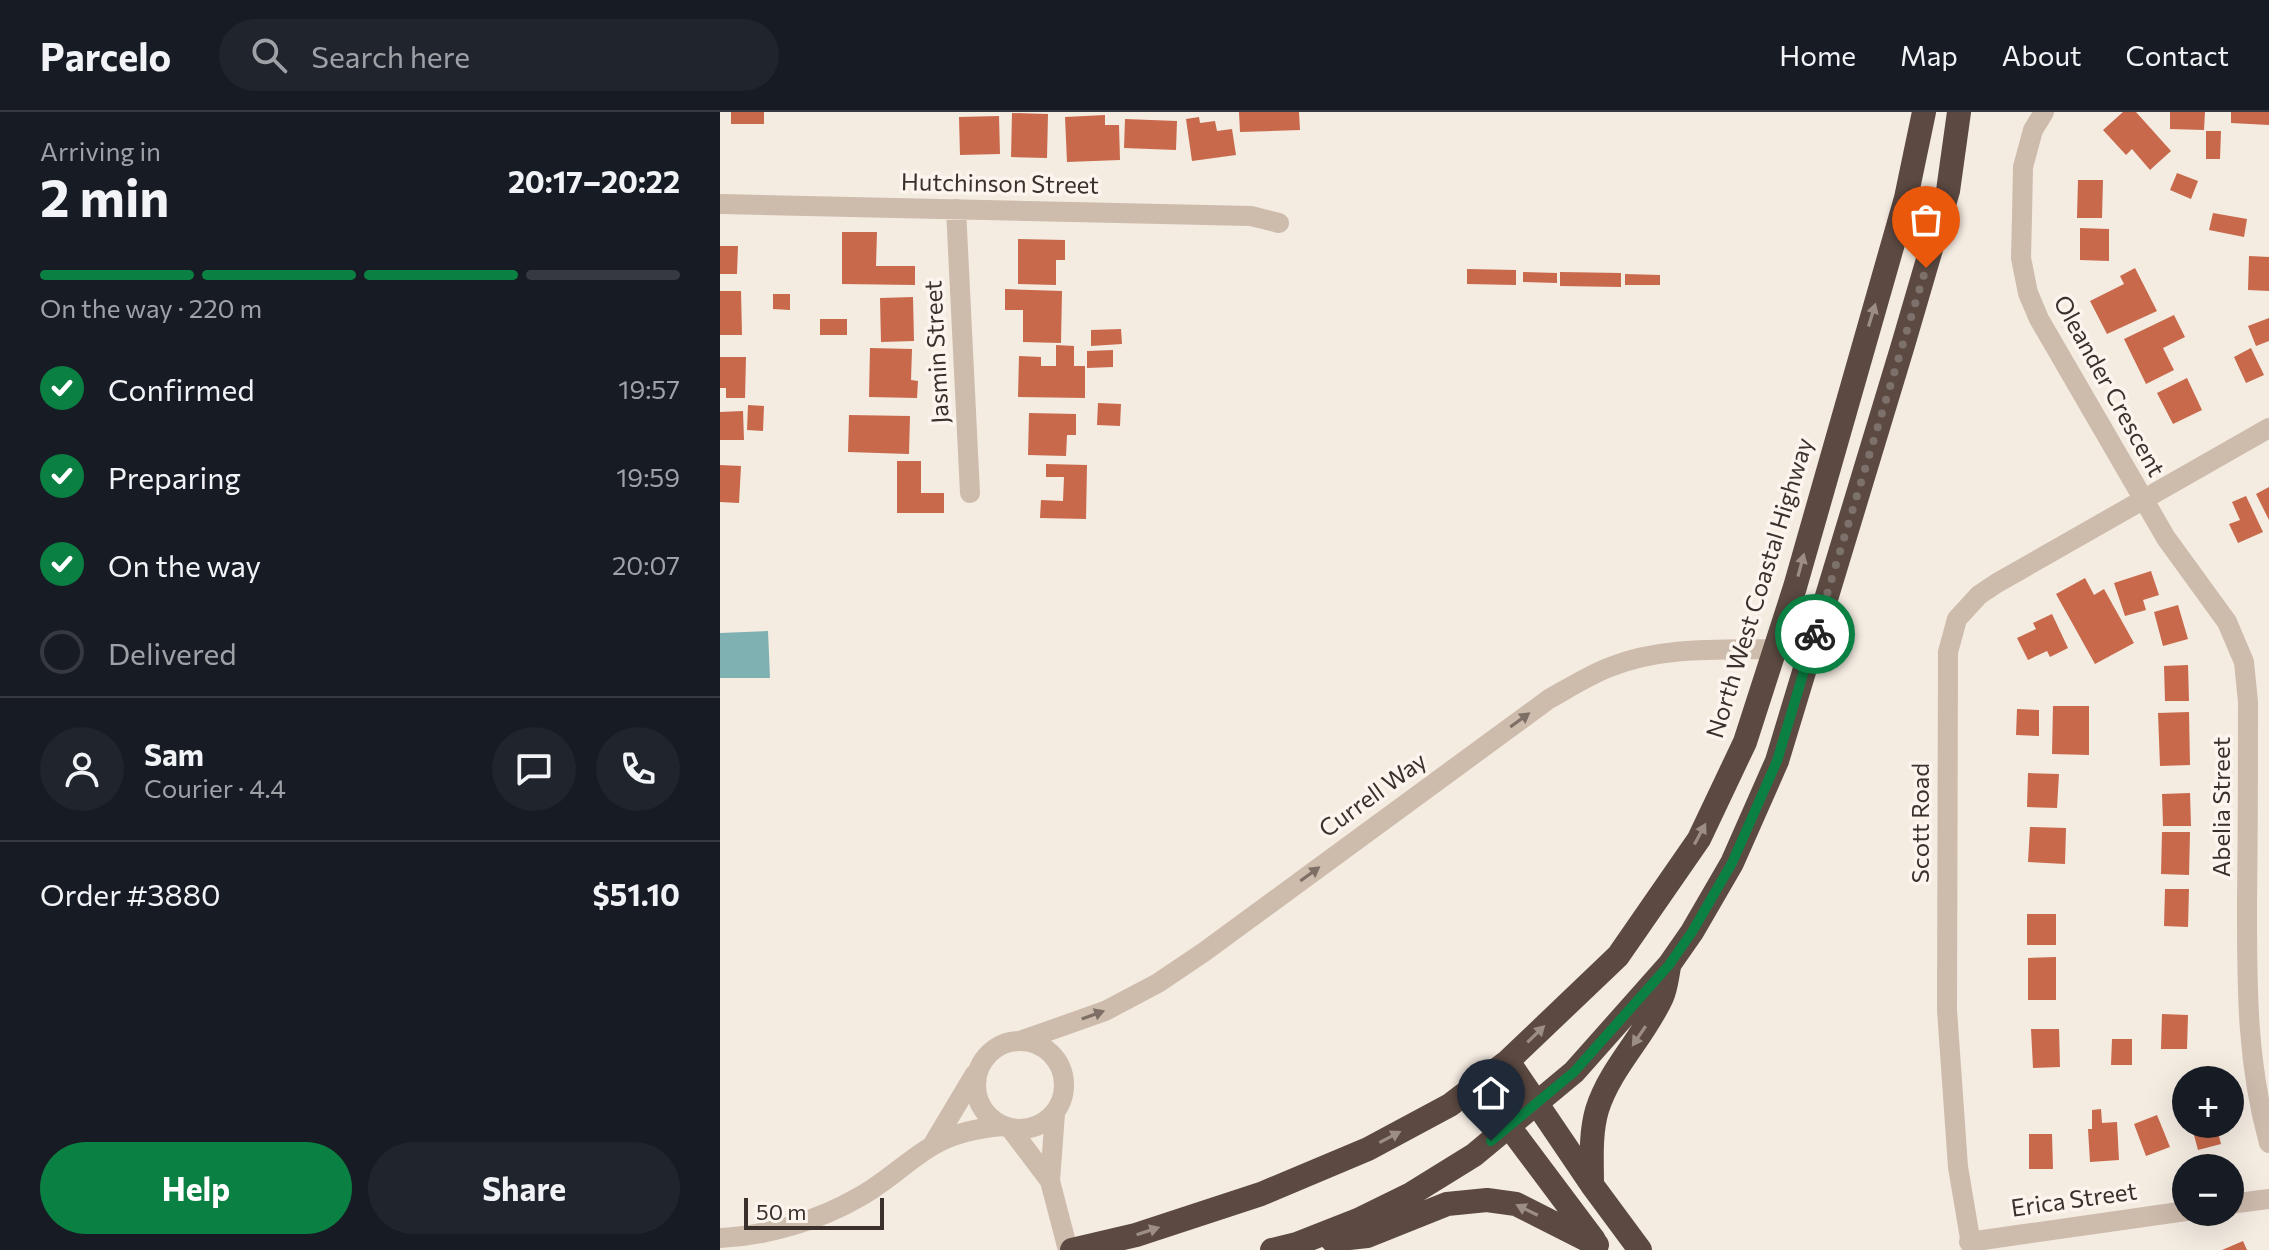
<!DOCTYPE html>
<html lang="en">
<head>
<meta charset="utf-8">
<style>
	body { margin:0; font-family:Commissioner,sans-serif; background:#20242c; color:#f1f3f6; height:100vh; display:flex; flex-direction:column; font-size:30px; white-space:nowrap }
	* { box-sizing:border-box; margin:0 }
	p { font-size:26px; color:#9ea1a6 }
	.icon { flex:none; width:44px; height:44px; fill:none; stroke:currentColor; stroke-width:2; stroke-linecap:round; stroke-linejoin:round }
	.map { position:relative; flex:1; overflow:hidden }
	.sheet { display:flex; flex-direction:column; background:#171b24; width:720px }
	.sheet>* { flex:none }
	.buttons { position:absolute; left:1452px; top:954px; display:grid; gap:16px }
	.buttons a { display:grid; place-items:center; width:72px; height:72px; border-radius:50%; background:#171b24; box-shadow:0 8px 32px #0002; font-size:40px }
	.scale { position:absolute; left:24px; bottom:20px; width:140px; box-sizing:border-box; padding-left:8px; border:4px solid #3b302b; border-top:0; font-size:22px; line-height:28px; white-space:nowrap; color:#3b302b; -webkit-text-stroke:6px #fbf5ee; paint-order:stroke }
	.pin { position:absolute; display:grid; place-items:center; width:68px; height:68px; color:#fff; margin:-82px -34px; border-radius:50% 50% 50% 0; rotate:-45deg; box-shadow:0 0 8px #0007 }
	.pin .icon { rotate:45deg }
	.courier { position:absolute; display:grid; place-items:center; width:80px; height:80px; margin:-40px; border:6px solid #0b8043; border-radius:50%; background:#fff; color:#222; box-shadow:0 2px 10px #0007 }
	.head em { font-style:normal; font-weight:700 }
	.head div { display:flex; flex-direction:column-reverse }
	.head { display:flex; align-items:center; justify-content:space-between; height:136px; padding:0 40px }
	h1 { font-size:52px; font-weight:700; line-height:60px }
	.bar { display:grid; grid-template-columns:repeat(4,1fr); gap:12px 8px; align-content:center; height:96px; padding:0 40px }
	.bar i { height:10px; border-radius:6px; background:#363941 }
	.bar .current { background:#0b8043 }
	.bar p { grid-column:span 4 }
	.line { display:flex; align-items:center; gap:20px; padding:0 40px; border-top:2px solid #363941 }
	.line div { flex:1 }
	.round { display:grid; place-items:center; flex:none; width:84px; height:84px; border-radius:42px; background:#20242c }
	ol { padding:0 40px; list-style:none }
	li { display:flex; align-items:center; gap:24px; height:88px }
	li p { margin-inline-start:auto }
	li .icon { padding:8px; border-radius:50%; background:#0b8043; color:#fff; stroke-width:4 }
	li:last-child { color:#9ea1a6 }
	li i { width:44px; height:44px; border:4px solid #363941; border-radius:50% }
	.button { display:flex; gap:16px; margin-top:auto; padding:16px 40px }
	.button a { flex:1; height:92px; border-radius:48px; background:#0b8043; color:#fff; font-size:32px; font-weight:700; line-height:92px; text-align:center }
	.button a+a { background:#20242c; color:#f1f3f6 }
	header { display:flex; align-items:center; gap:48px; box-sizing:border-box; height:112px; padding:0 40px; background:#171b24; border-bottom:2px solid #363941 }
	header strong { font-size:38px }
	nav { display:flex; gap:44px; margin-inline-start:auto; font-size:28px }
	.search { width:560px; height:72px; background:#20242c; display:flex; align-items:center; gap:20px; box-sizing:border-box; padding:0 28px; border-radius:44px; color:#9ea1a6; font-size:30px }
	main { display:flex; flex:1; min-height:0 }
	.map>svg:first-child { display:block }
</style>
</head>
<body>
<header>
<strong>Parcelo</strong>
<div class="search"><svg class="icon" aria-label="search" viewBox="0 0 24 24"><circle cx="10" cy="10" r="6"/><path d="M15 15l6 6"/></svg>Search here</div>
<nav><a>Home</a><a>Map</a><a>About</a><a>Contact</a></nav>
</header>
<main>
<section class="sheet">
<div class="head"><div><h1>2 min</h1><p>Arriving in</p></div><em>20:17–20:22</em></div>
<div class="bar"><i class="current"></i><i class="current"></i><i class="current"></i><i></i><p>On the way · 220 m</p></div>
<ol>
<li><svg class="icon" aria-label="check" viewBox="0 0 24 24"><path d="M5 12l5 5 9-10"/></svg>Confirmed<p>19:57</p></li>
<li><svg class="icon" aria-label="check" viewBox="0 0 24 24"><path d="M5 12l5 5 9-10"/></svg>Preparing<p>19:59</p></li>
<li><svg class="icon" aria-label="check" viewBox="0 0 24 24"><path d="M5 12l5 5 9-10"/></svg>On the way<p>20:07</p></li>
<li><i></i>Delivered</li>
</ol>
<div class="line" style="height:144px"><a class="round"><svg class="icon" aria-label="person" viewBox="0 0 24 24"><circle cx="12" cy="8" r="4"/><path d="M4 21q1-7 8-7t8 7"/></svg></a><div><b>Sam</b><p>Courier · 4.4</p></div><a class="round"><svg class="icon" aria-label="chat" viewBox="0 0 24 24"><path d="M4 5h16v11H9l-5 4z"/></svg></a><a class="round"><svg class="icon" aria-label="phone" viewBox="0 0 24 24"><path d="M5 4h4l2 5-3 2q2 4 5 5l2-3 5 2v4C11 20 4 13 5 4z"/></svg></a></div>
<div class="line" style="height:104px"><div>Order #3880</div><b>$51.10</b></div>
<div class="button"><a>Help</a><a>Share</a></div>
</section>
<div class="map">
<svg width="1549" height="1138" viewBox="0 0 1549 1138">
	<rect width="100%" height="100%" fill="#f4ebe1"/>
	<path fill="#7fb0b2" d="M48,519L50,566H0V521Z"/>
	<path fill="#c8694b" d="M11,0H44V12H11Z
		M519,0H579L580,18L520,20Z
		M1403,0H1416L1451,39L1430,58L1412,37L1406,43L1383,18Z
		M1450,0H1485L1484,18L1450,17Z
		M1511,0H1549V13L1511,11Z
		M292,1L328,2L327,46L291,45Z
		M385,3V13H399L400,48L347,50L345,5Z
		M279,4L280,42L240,43L239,5Z
		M479,5L480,11L495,9L497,19L512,17L516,43L472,49L466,7Z
		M405,7L457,9L456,38L404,36Z
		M1486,19H1501L1500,47H1486Z
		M1457,61L1478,69L1471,87L1450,78Z
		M1358,68H1383L1382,106H1357Z
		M1493,101L1527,107L1524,125L1489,118Z
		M1360,116L1389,117V149L1360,148Z
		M122,120H157L156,154H195V173L122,172Z
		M298,127L345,128V148H336V173L298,172Z
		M0,134H18L17,162H0Z
		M1529,144L1549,145V179L1528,178Z
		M1415,156L1437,199L1387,222L1370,189L1404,172L1400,164Z
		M747,157L796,158V173L747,172Z
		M803,160L837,161V171L803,170Z
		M840,160L901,161V175L840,174Z
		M905,162L940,163V173H905Z
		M285,177L342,179L341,231L303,230V198H285Z
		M0,179H21L22,223H0Z
		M53,182H70V198L53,197Z
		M193,185L194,229L161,230L160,186Z
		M1454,203L1465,225L1443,236L1454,258L1426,272L1404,227Z
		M1549,206V229L1536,234L1528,214Z
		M100,207H127V223H100Z
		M401,217L402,232L371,234V218Z
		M336,233L354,234V254H365V286L298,285L299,244L321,245V254H336Z
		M150,236L192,237L191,268L198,269L197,286L149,285Z
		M1531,236L1544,263L1526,271L1514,245Z
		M393,238V255L367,256V239Z
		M0,245H26L25,286H6V276H0Z
		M1467,266L1482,298L1453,312L1437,281Z
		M378,291L401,292L400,314L377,313Z
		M28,293L44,294L43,319L27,318Z
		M23,299L24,328H0V300Z
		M309,301L356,302V323H347L346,344L308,343Z
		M129,303L190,304L189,342L128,340Z
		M177,349H201V381H224V401H177Z
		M326,352L367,353L366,407L320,406L321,388L343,389L344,365H326Z
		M0,353L21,354L19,391L0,390Z
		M1549,375V408L1536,382Z
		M1526,384L1543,420L1518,431L1509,412L1520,408L1512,390Z
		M1431,459L1439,483L1423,488L1426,498L1405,504L1394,471Z
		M1365,466L1374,483L1384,477L1414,531L1375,552L1336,482Z
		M1458,493L1468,527L1443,534L1434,500Z
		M1332,502L1348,536L1330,545L1327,539L1308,548L1297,526L1316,517L1313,511Z
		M1468,553L1469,589H1445L1444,554Z
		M1333,594H1369V643L1332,642Z
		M1297,597L1319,598V624L1296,623Z
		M1469,600L1470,653L1440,654L1438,601Z
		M1308,661L1339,662L1337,696L1307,695Z
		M1470,681L1471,714H1443L1442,682Z
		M1310,715L1346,716L1345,752L1308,750Z
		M1442,720H1470L1469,763L1441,762Z
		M1445,777H1469L1468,815L1444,814Z
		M1307,802H1336V833H1307Z
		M1336,845V888H1308V846Z
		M1442,902L1468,903L1467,937H1441Z
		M1311,917H1339L1340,955L1313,956Z
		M1392,927H1412V953H1391Z
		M1381,997L1382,1011L1397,1010L1399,1048L1370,1050L1368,1017H1372V998Z
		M1437,1003L1450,1035L1426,1044L1414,1012Z
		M1471,1012H1496L1501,1032L1478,1038Z
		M1309,1022H1332L1333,1057H1309Z
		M1523,1129L1527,1138H1502Z"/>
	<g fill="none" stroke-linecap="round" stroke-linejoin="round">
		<path stroke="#cdbbac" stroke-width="20" d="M1324,0L1313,18L1303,55L1302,104L1301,146L1308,181L1319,207L1446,426L1507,510L1524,550L1528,590C1528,656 1528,721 1527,787C1527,872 1526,948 1549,1031
			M0,92L531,104L559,111
			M236,97L250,381
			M256 973a44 44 0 1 1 88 0a44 44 0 1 1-88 0Z
			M300,929L385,899L438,871L484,840L829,587C849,576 869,563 890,555C942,534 1001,538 1056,537
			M335,1001L330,1069L348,1138
			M290,1016L330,1069
			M212,1034L255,962
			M1510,1092L1549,1087
			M0,1126C48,1124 100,1108 141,1084C166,1070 187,1049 212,1034C233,1021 258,1016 283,1014
			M1249,1130L1466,1099
			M1252,1138L1238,1055L1227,898L1228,540L1237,507L1259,483L1277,471L1549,316"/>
		<path stroke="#5c4a42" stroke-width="24" d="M788,949L872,1073L920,1138
			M758,973L874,1128
			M872,1073C872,1048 870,1022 877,998C890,956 924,925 942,885C946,876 947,865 949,855
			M612,1128L647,1124L727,1092L767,1088L796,1092L877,1133
			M352,1138L416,1123L541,1082L648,1037L730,993L788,949L898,844L979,727L1025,630L1075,475L1186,86L1204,0
			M552,1138L577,1132L638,1108L691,1082L754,1043L854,960L949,853L972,820L1012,751L1057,649L1183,233L1228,79L1239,0"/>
	</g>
	<defs><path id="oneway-solid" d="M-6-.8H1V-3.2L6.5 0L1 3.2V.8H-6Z" transform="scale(2)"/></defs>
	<g fill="#9c8e87">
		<use href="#oneway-solid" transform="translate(1152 203) rotate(-73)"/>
		<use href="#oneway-solid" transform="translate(1081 453) rotate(-75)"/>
		<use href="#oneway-solid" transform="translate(980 722) rotate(-62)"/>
		<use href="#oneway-solid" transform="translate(816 922) rotate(-44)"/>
		<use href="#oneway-solid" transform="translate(919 924) rotate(124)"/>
		<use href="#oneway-solid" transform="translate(670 1025) rotate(-28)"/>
		<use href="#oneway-solid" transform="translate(807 1098) rotate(-154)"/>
		<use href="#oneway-solid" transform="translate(428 1119) rotate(-18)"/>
	</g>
	<g fill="#7d6f65">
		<use href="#oneway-solid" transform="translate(800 608) rotate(-36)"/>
		<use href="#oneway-solid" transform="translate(590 762) rotate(-36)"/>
		<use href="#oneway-solid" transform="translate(373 903) rotate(-20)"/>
	</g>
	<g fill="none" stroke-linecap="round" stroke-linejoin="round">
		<path stroke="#7c716b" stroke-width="8" stroke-dasharray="0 14.4" d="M1095,522L1206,156"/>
		<path stroke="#0b8043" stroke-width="10" d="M771,1029L854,960L949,853L972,820L1012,751L1057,649L1095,522"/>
	</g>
	<g text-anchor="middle" stroke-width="7" stroke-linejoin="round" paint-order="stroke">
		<g font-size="24" fill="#3b302b" stroke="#fbf5ee">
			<text transform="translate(280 72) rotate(1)" y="8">Hutchinson Street</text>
			<text transform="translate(217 240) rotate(-93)" y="8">Jasmin Street</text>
			<text transform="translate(1389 274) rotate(61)" y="8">Oleander Crescent</text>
			<text transform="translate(1040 476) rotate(-73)" y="8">North West Coastal Highway</text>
			<text transform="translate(653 683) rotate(-36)" y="8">Currell Way</text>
			<text transform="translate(1502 695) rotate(-90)" y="8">Abelia Street</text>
			<text transform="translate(1201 711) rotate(-90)" y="8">Scott Road</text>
			<text transform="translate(1354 1088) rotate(-8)" y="8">Erica Street</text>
		</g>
	</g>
</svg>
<div class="buttons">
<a>+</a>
<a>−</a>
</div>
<div class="scale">50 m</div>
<div class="pin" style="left:1206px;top:156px;background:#ea580c"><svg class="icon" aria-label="bag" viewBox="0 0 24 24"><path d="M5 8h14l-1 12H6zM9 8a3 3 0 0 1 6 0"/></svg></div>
<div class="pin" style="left:771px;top:1029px;background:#1f2937"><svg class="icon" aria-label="home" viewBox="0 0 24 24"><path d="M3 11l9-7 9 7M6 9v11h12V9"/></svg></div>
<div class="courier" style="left:1095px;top:522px"><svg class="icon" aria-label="bike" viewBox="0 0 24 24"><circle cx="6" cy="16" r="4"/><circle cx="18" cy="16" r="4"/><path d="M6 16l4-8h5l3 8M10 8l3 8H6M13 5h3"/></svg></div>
</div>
</main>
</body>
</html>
